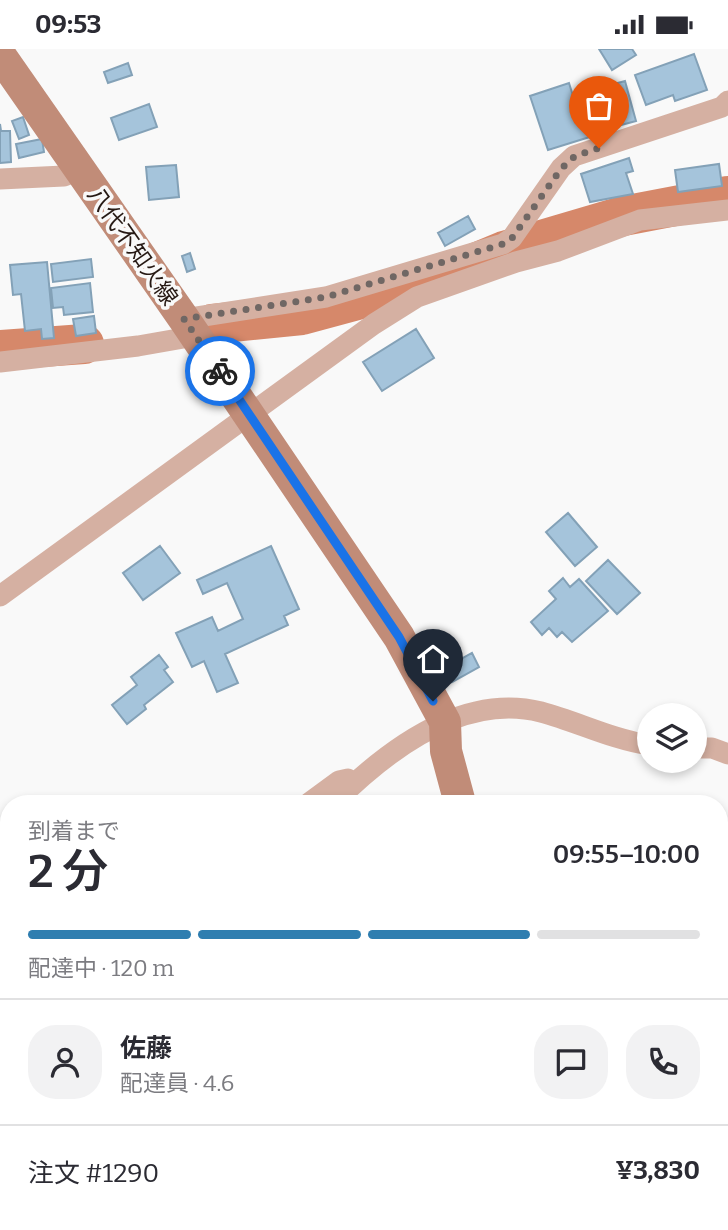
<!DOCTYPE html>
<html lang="ja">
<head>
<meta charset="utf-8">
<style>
	body { margin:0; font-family:Bitter,"Noto Sans JP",serif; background:#f2f2f3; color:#2b2b33; height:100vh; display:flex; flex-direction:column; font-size:26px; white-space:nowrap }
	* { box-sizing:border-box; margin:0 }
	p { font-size:23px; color:#7c7c81 }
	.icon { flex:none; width:38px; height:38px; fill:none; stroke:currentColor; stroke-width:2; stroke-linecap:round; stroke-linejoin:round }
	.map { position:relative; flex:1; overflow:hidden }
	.side { position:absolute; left:0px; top:746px; width:728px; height:436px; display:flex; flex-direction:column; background:#fff; border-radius:28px 28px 0 0; box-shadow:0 4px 10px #0003 }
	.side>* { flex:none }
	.tools { position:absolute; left:637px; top:654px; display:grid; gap:14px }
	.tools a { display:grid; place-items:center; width:70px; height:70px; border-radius:50%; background:#fff; box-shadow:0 4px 10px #0003; font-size:35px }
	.pin { position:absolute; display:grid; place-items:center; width:60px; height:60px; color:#fff; margin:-72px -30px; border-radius:50% 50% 50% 0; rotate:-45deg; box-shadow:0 0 7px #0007 }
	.pin .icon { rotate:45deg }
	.courier { position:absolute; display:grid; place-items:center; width:70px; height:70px; margin:-35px; border:5px solid #1a73e8; border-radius:50%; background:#fff; color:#222; box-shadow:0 2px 9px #0007 }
	.overview em { font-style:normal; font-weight:600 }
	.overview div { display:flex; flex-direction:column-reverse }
	.overview { display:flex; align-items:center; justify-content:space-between; height:119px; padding:0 28px }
	h1 { font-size:46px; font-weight:600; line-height:52px }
	.bar { display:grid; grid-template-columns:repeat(4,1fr); gap:10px 7px; align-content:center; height:84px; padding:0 28px }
	.bar i { height:9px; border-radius:5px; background:#e1e1e2 }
	.bar .active { background:#2f7eb0 }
	.bar p { grid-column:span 4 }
	.line { display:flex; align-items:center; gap:18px; padding:0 28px; border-top:2px solid #e1e1e2 }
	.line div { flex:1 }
	.round { display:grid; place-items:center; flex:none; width:74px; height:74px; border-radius:28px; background:#f2f2f3 }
	.status { display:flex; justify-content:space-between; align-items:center; height:49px; padding:0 35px; background:#fff; direction:ltr }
	.status svg { height:19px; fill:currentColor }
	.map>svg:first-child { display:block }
</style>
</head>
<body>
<div class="status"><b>09:53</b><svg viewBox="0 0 49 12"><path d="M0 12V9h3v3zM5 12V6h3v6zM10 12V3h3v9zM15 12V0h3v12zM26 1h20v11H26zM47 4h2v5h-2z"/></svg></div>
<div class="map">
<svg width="728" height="1181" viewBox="0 0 728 1181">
	<rect width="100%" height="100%" fill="#f9f9f9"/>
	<path fill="#d6886a" d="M728,819V1181H0V1060L9,1055V1172H719V820Z"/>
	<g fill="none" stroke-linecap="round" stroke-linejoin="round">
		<path stroke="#d6886a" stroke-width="40" d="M212,275L302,266L439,229L504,202L623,167L728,147
			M0,301L84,295"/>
	</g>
	<path fill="#a5c4db" stroke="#83a1b7" stroke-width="2" d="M599,0H632L636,6L612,21Z
		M694,5L707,41L675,52L673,46L646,56L635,26Z
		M128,14L132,26L108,34L104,23Z
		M625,32L636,72L599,82L588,42Z
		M569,34L574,50L583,47L596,86L548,101L530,47Z
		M149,55L157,78L119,91L111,69Z
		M23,68L29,86L19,90L12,72Z
		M0,75L1,82H10L11,113L0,114Z
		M42,90L44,103L19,109L16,95Z
		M629,109L633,122L626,124L633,145L590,153L581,125Z
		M719,115L722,137L678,143L675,121Z
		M176,116L179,148L149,151L146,118Z
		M468,167L475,180L445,197L438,184Z
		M190,204L195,220L187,223L182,207Z
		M91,210L93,228L53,233L51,215Z
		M47,213L54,289L42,290L41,280L25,282L21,245L13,246L10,216Z
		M90,234L93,263L64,266L63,258L53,259L51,239Z
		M94,267L96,284L76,287L73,270Z
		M416,280L434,309L382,342L363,313Z
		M568,464L597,498L575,517L546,483Z
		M160,497L180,524L143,551L123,524Z
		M271,497L299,560L284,567L288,576L225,605L238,634L217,643L204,612L192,618L176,584L212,568L218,582L243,570L227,534L203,545L197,531Z
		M608,511L640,544L617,565L586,532Z
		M563,529L570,538L579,530L608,562L572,593L562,583L557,588L549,579L542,586L531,573L556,550L549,542Z
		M472,604L479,618L452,633L445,619Z
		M159,606L168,618L164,621L173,633L144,656L146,660L127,675L112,656L137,636L131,628Z
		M0,904L9,915V932L2,937Z
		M9,937V953L0,959V943Z"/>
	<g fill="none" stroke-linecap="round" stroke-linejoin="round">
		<path stroke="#d5b0a2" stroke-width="21" d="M0,130L64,127L79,121
			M184,270L326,248L503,195L512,189L561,119L574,107L722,58L728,52
			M0,313L138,297L195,287
			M0,547L374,275L417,248L516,213L558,202L640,171L728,161
			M695,699H712L728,705
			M309,754L339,732L348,730
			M334,754C386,702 462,643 541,663C578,673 611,690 649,696
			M0,1014L9,1005"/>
		<path stroke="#c18c78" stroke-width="32" d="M0,6L184,270L399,588L445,673L446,702L460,754
			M504,1172L505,1181"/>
	</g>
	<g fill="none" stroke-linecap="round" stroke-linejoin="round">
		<path stroke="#706764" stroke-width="7" stroke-dasharray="0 12.6" d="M220,322L184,270L326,248L503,195L512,189L561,120L575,107L599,99"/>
		<path stroke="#1a73e8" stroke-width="9" d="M220,322L399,588L433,652"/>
	</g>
	<g text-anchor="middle" stroke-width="7" stroke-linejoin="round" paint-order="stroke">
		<g font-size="23" fill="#261914" stroke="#f9f9f9">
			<text transform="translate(133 197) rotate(55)" y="8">八代不知火線</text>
		</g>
	</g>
</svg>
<div class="tools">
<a><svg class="icon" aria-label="layers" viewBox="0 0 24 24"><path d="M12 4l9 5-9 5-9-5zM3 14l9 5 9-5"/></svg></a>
</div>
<div class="pin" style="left:599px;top:99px;background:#ea580c"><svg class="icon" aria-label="bag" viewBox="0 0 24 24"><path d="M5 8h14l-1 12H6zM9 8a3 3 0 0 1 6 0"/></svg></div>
<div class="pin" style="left:433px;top:652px;background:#1f2937"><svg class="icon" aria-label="home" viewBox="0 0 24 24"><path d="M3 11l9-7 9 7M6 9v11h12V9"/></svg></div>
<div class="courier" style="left:220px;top:322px"><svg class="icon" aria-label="bike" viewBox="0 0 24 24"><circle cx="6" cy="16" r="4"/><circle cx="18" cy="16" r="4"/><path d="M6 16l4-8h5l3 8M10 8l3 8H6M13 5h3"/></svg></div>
<section class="side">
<div class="overview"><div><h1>2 分</h1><p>到着まで</p></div><em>09:55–10:00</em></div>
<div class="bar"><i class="active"></i><i class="active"></i><i class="active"></i><i></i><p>配達中 · 120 m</p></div>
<div class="line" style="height:126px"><a class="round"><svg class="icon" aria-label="person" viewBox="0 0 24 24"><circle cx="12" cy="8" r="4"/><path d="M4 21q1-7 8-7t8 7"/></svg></a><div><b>佐藤</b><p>配達員 · 4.6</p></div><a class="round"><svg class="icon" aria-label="chat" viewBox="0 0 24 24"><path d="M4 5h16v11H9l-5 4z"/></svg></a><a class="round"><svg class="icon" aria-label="phone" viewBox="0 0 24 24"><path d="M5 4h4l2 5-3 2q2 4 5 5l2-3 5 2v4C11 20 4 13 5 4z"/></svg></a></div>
<div class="line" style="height:91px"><div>注文 #1290</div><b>¥3,830</b></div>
</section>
</div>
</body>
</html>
